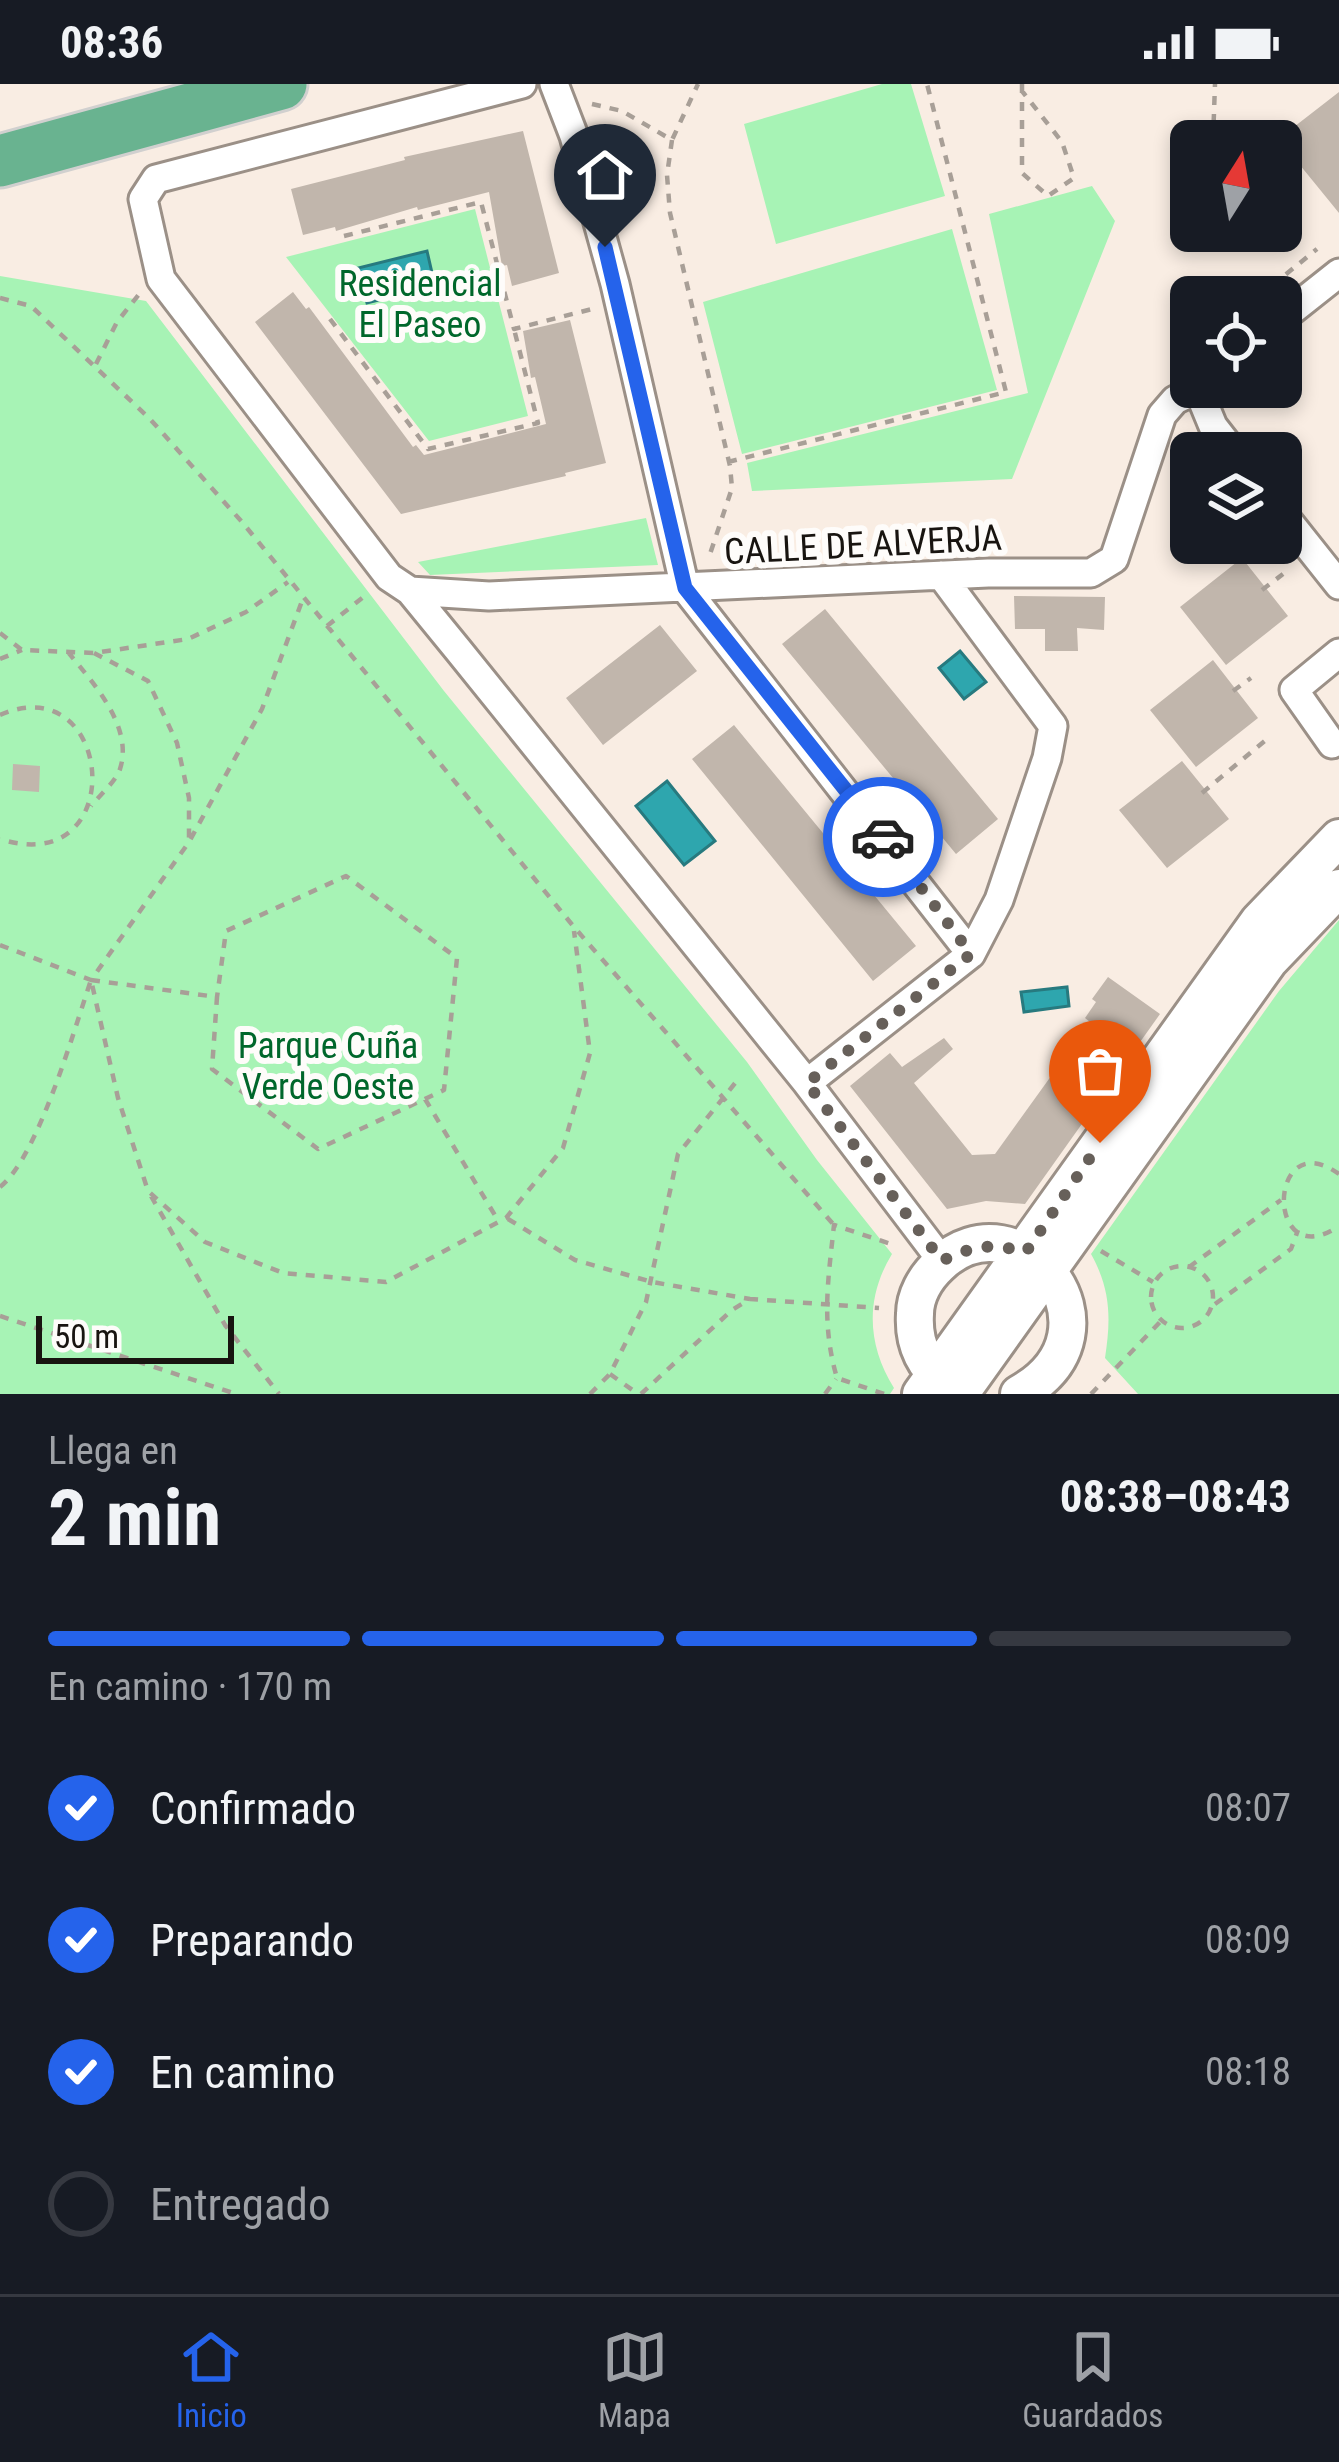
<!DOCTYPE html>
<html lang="es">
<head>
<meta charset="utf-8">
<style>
	body { margin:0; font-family:"Roboto Condensed",sans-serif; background:#20242c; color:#f1f3f6; height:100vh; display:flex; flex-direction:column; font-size:45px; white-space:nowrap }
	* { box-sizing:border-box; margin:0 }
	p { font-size:39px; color:#9ea1a6 }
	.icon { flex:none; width:66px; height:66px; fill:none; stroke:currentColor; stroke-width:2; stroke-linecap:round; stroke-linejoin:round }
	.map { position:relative; height:1310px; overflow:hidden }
	.drawer { display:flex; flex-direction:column; background:#171b24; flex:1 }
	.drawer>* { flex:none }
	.needle { width:78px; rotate:11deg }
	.controls { position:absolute; left:1170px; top:36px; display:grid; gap:24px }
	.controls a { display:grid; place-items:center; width:132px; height:132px; border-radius:18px; background:#171b24; box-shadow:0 6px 18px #0003; font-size:60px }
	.scale { position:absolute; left:36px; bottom:30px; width:198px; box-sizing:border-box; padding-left:12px; border:6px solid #181410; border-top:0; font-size:33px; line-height:42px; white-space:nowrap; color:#181410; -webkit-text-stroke:9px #fefcfa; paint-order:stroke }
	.pin { position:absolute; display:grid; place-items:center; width:102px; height:102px; color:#fff; margin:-123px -51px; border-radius:50% 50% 50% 0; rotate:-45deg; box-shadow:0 0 12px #0007 }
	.pin .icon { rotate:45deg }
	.courier { position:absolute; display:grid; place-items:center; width:120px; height:120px; margin:-60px; border:9px solid #2563eb; border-radius:50%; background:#fff; color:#222; box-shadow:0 3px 15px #0007 }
	.head em { font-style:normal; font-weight:700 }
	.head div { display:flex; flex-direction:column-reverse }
	.head { display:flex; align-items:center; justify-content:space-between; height:204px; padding:0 48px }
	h1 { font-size:78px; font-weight:700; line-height:90px }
	.bar { display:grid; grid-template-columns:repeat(4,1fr); gap:18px 12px; align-content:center; height:144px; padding:0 48px }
	.bar i { height:15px; border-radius:9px; background:#363941 }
	.bar .active { background:#2563eb }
	.bar p { grid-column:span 4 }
	ol { padding:0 48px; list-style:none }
	li { display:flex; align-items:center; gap:36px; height:132px }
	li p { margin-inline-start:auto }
	li .icon { padding:12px; border-radius:50%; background:#2563eb; color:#fff; stroke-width:4 }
	li:last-child { color:#9ea1a6 }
	li i { width:66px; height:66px; border:6px solid #363941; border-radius:50% }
	.status { display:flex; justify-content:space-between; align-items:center; height:84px; padding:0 60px; background:#171b24; direction:ltr }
	.status svg { height:33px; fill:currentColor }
	.dock { display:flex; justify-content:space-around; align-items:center; height:168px; border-top:3px solid #363941; background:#171b24; font-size:33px; color:#9ea1a6 }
	.dock a { display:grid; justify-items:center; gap:6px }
	.dock .active { color:#2563eb }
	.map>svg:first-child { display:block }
</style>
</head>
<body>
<div class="status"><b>08:36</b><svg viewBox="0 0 49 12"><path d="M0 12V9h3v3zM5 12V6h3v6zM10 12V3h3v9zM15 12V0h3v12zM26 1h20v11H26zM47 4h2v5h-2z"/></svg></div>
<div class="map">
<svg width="1339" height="1310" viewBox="0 0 1339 1310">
	<rect width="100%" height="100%" fill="#f9ede3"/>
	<path fill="#a7f3b5" d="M882,0H911L945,112L776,160L744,40Z
		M1092,102L1115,137L1012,395L752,407L747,379L1028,309L989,130Z
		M475,125L528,332L429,357L286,173Z
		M952,145L997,306L742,370L703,218Z
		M0,192L146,217L444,607L747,978L817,1076L892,1170C865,1214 867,1261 894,1304L890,1310H0Z
		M646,434L658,481L430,491L418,478Z
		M1339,836V1310H1138L1105,1274C1111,1235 1111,1206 1091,1170L1279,907Z"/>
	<path fill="#2ea6ae" stroke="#277a7f" stroke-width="3" d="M427,167L435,202L367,219L358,184Z
		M960,567L986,598L964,615L939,584Z
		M667,697L715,757L684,781L636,722Z
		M1067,903L1069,922L1024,928L1021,908Z"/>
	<path fill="#c1b6ac" d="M1339,8V129L1282,59L1293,50L1290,46Z
		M523,47L559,189L512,202L507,181L502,182L489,108L418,126L417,123L336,147L335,143L303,151L291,105L405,76L404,73Z
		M293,208L306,225L309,223L413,363L416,361L424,371L546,340L535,293L531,294L523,247L570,236L606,379L565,389L566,392L401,430L255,238Z
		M1242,474L1288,532L1226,581L1180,523Z
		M1014,512L1105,513L1104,546L1077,544L1078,567H1045V545H1015Z
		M825,525L998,735L956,770L782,560Z
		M660,541L697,587L603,661L566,614Z
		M1213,576L1258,634L1196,683L1150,626Z
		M734,641L916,862L873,897L692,675Z
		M1182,677L1229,735L1167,784L1119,726Z
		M13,680L40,682L39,708L12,706Z
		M1108,893L1160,930L1025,1120L986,1117L947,1125L850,1002L890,969L902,983L944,954L953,965L914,999L972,1071L995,1070L1090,938L1085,934L1096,918L1092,915Z"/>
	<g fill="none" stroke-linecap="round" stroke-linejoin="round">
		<defs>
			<path id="minor" d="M522,0L156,95L143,115L161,195L389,493L410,507L459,567L807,999L942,1177
				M554,0L574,52L615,200L685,504L971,870
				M1281,235L1339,189
				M1199,308L1213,342L1234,369
				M1281,428L1339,501
				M410,507L489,512L988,489H1091L1114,475L1162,331L1175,316L1202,303
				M1332,660L1294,606L1339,569
				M807,999L971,870L999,816L1047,674L1053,642L941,491"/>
			<path id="tertiary" d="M950,1301C925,1285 913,1261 915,1230C915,1212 925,1194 939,1181C1018,1105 1134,1246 1019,1310
				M921,1310L1259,837L1339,754
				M960,1310L1269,877L1339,804"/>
			<path id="motorway" d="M0,77L281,0"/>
		</defs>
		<use href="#minor" stroke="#9b9087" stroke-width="33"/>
		<use href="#tertiary" stroke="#9b9087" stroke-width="42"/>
		<use href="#motorway" stroke="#d1d0cf" stroke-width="57"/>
		<path stroke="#a89f97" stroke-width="4.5" stroke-dasharray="9 9" stroke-linecap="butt" d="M1022,0V89L1048,112L1074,94L1062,58L1022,7
			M592,20L622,27L672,56L698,0
			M672,56L667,91L670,129L730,382L732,404L708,476
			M1213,57L1215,0
			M344,152L481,118L514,245L592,225
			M1258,213L1317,165
			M0,214L31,222L150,335L242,438L574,843L834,1141
			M330,235L428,365L538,339L514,245
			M96,280L117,238L140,209
			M728,378L1006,308L927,0
			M1262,506L1283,490
			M327,542L367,510
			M0,549L22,566L94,569L188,555L246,528L288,498
			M68,568C92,598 134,642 120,685C116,697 100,711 91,722
			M94,569L148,597L177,659L189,714V757
			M0,575L22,566
			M1233,607L1251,594
			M0,631C115,581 131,797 0,755
			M1202,709L1266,656
			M0,861L91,896L189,758L262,625L302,517
			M91,896L217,913L212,985L318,1065L444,1006L457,874L346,792L226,847L217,913
			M425,1015L499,1138
			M1339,1090C1267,1038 1264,1193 1339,1142
			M0,1103C38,1073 74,946 91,896L118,1014L148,1107L205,1158L283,1189L386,1198L506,1134L563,1064L590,969L574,847
			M151,1112L225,1241L279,1310
			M508,1135L575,1176L652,1198L750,1215
			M1101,1167L1153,1198
			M1151 1213a31 31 0 1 1 62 0a31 31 0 1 1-62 0Z
			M1189,1183L1281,1116
			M1215,1220L1291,1165L1298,1146
			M0,1232L236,1310
			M610,1290L638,1310
			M590,1310L610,1290L646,1218L678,1070L740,993
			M641,1310L732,1226L750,1215L879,1224
			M825,1310L836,1295
			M884,1310L837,1294C821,1239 828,1197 834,1141L894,1161
			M1091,1310L1162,1236"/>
		<use href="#minor" stroke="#fff" stroke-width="27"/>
		<use href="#tertiary" stroke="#fff" stroke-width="36"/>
		<use href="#motorway" stroke="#69b390" stroke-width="51"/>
	</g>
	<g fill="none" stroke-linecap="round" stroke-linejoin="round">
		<path stroke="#67605a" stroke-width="12" stroke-dasharray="0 21.6" d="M883,753L971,870L807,999L942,1177C973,1161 993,1159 1026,1168L1100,1059"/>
		<path stroke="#2563eb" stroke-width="15" d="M605,163L685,504L883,753"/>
	</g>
	<g text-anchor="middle" stroke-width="12" stroke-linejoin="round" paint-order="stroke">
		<g font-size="36" fill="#00672b" stroke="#fefcfa">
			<text x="420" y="212">Residencial<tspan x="420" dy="41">El Paseo</tspan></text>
			<text x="328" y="974">Parque Cuña<tspan x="328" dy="41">Verde Oeste</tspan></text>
		</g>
		<g font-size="36" fill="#181410" stroke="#fefcfa">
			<text transform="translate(863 460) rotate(-3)" y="13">CALLE DE ALVERJA</text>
		</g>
	</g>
</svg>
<div class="controls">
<a><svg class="needle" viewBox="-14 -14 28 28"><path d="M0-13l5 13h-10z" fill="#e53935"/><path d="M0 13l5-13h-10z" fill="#9ea1a6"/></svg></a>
<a><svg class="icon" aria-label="locate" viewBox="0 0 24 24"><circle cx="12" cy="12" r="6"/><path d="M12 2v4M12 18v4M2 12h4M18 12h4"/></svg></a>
<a><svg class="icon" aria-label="layers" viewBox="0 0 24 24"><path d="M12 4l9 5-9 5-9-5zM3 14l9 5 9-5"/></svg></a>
</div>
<div class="scale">50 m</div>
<div class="pin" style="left:1100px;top:1059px;background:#ea580c"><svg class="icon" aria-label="bag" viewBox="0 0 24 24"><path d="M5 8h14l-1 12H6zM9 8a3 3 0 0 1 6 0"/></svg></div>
<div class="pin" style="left:605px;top:163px;background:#1f2937"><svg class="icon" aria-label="home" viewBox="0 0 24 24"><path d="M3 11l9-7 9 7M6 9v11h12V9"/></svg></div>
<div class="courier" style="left:883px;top:753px"><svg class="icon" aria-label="car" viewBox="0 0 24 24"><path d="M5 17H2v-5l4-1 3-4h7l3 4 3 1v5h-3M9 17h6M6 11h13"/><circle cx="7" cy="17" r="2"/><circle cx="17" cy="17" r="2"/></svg></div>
</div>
<section class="drawer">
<div class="head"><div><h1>2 min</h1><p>Llega en</p></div><em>08:38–08:43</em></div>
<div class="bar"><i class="active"></i><i class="active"></i><i class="active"></i><i></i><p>En camino · 170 m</p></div>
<ol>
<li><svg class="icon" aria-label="check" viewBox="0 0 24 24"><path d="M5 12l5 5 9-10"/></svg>Confirmado<p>08:07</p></li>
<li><svg class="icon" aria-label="check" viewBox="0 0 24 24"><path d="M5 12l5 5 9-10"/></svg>Preparando<p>08:09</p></li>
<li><svg class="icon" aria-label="check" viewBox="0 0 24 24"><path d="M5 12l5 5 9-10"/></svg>En camino<p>08:18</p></li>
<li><i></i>Entregado</li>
</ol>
</section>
<nav class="dock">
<a class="active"><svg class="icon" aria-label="home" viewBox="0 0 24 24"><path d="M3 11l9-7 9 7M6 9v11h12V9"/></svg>Inicio</a>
<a><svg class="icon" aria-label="map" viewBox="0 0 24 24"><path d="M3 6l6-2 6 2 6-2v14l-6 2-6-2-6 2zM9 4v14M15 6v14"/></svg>Mapa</a>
<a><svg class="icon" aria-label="saved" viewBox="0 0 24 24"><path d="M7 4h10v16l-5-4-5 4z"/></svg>Guardados</a>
</nav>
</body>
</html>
